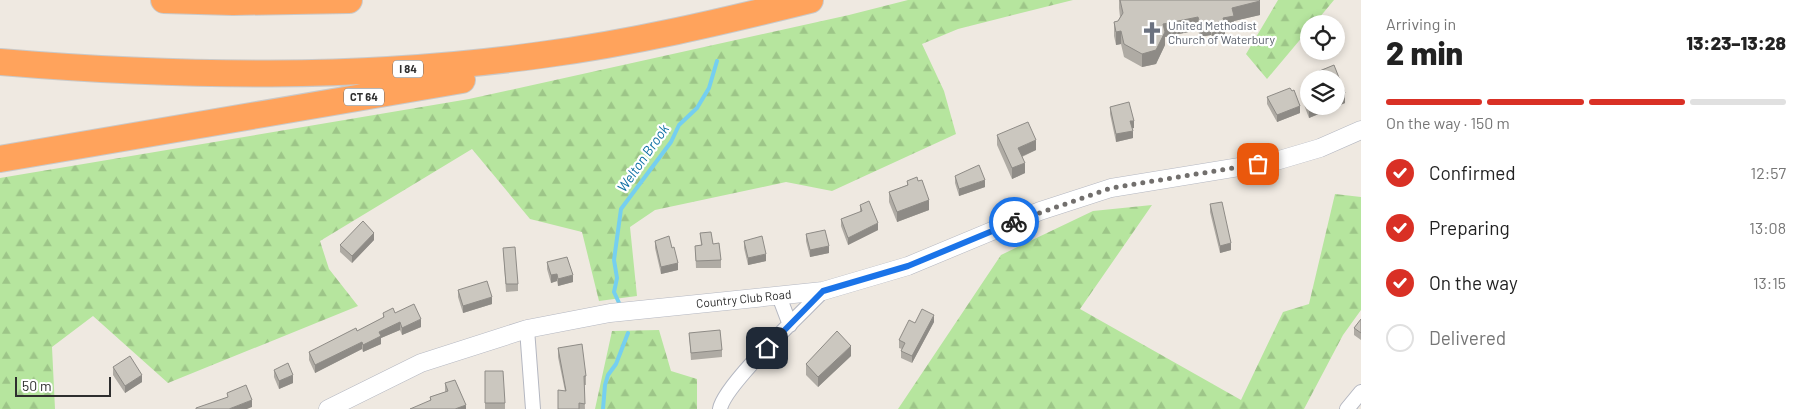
<!DOCTYPE html>
<html lang="en">
<head>
<meta charset="utf-8">
<style>
	body { margin:0; font-family:Barlow,sans-serif; background:#f6f6f6; color:#222; height:100vh; display:flex; flex-direction:column; font-size:19px; white-space:nowrap }
	* { box-sizing:border-box; margin:0 }
	p { font-size:16px; color:#767676 }
	.icon { flex:none; width:28px; height:28px; fill:none; stroke:currentColor; stroke-width:2; stroke-linecap:round; stroke-linejoin:round }
	.map { position:relative; flex:1; overflow:hidden }
	.drawer { display:flex; flex-direction:column; background:#fff; width:450px }
	.drawer>* { flex:none }
	.tools { position:absolute; left:1300px; top:15px; display:grid; gap:10px }
	.tools a { display:grid; place-items:center; width:45px; height:45px; border-radius:50%; background:#fff; box-shadow:0 2px 8px #0003; font-size:25px }
	.scale { position:absolute; left:15px; bottom:12px; width:96px; box-sizing:border-box; padding-left:5px; border:2px solid #2e2e2e; border-top:0; font-size:14px; line-height:18px; white-space:nowrap; color:#2e2e2e; -webkit-text-stroke:4px #fff; paint-order:stroke }
	.pin { position:absolute; display:grid; place-items:center; width:42px; height:42px; color:#fff; margin:-21px; border-radius:10px; box-shadow:0 2px 8px #0006 }
	.courier { position:absolute; display:grid; place-items:center; width:50px; height:50px; margin:-25px; border:4px solid #1a73e8; border-radius:50%; background:#fff; color:#222; box-shadow:0 1px 6px #0007 }
	.summary em { font-style:normal; font-weight:800 }
	.summary div { display:flex; flex-direction:column-reverse }
	.summary { display:flex; align-items:center; justify-content:space-between; height:85px; padding:0 25px }
	h1 { font-size:32px; font-weight:800; line-height:38px }
	.bar { display:grid; grid-template-columns:repeat(4,1fr); gap:8px 5px; align-content:center; height:60px; padding:0 25px }
	.bar i { height:6px; border-radius:4px; background:#e0e0e0 }
	.bar .current { background:#d93025 }
	.bar p { grid-column:span 4 }
	ol { padding:0 25px; list-style:none }
	li { display:flex; align-items:center; gap:15px; height:55px }
	li p { margin-inline-start:auto }
	li .icon { padding:5px; border-radius:50%; background:#d93025; color:#fff; stroke-width:4 }
	li:last-child { color:#767676 }
	li i { width:28px; height:28px; border:2px solid #e0e0e0; border-radius:50% }
	main { display:flex; flex:1; min-height:0 }
	.map>svg:first-child { display:block }
</style>
</head>
<body>
<main>
<div class="map">
<svg width="1361" height="409" viewBox="0 0 1361 409">
	<defs>
		<pattern id="forest-firs" width="22" height="20" patternUnits="userSpaceOnUse" patternTransform="scale(1.25)"><rect width="22" height="20" fill="#b6e59e"/><path d="M5 1l3.5 6h-7zM16 11l3.5 6h-7z" fill="#9dc588"/></pattern>
	</defs>
	<rect width="100%" height="100%" fill="#efe9e1"/>
	<path fill="url(#forest-firs)" d="M908,0H1073L958,29L922,44L944,91L956,134L832,191L786,182L655,210L630,227L637,296L599,301L582,232L530,219L472,149L320,241L329,269L358,306L168,383L93,316L52,347L55,409H0V178L469,99L849,15Z
		M1278,0H1334L1314,24H1309V29L1267,79L1246,54Z
		M1335,194L1361,197V310L1343,335L1304,409H898L1001,255L1093,211L1152,205L1080,309L1241,400L1283,312L1309,304Z
		M659,330L671,371L697,379V409H595L612,331Z"/>
	<g fill="none" stroke-linecap="round" stroke-linejoin="round">
		<path stroke="#75cff0" stroke-width="4" d="M620,305L614,292L617,278L614,260L621,209L671,142L679,125L697,108L709,88L717,61
			M603,409L605,385L608,375L616,364L628,333"/>
		<defs>
			<path id="minor" d="M779,296L790,325
				M527,329L533,409
				M720,409C724,385 802,313 823,291
				M1347,409L1361,392"/>
			<g id="tertiary">
				<path id="s1" d="M328,409L421,363L527,329L610,313L823,291L908,266L1040,211L1111,188L1276,161L1320,148L1361,130"/>
			</g>
			<path id="motorway" d="M164,0L233,2L349,0
				M0,62C180,77 361,80 541,55C632,43 721,22 810,0
				M0,159L462,80"/>
		</defs>
		<use href="#minor" stroke="#b4b7c1" stroke-width="16"/>
		<use href="#tertiary" stroke="#b4b7c1" stroke-width="19"/>
		<use href="#motorway" stroke="#c9c9c9" stroke-width="28"/>
		<use href="#minor" stroke="#fff" stroke-width="14"/>
		<use href="#tertiary" stroke="#fff" stroke-width="18"/>
		<use href="#motorway" stroke="#ffa35c" stroke-width="26"/>
	</g>
	<path fill="#afaba4" d="M1119,0H1259L1260,15L1234,21V29L1225,31V37L1212,40L1211,35L1200,37L1198,30L1165,37V45L1156,64L1142,67L1124,57L1121,44L1116,45L1114,36V22L1118,21L1120,17L1119,8Z
		M1334,65L1345,93V103L1309,118L1303,102V92L1309,90V106H1336V79H1313V77L1317,76V72Z
		M1267,97L1300,113L1277,122L1267,104Z
		M1110,107L1134,128H1132L1133,138L1116,142L1110,114Z
		M997,135L1036,150L1022,157L1025,173L1012,179L997,145Z
		M955,176L985,187L959,196L955,183Z
		M907,181H918L929,210L897,222L889,202V192L907,185Z
		M1210,204L1231,250L1220,253L1210,212Z
		M860,205L878,230L848,245L841,226V219L860,212Z
		M700,233L713,244L721,260V268H696L695,246L701,245Z
		M806,234L829,253L810,257L806,241Z
		M374,240L352,263L340,252V245Z
		M655,241L678,270L661,274L655,248Z
		M744,241L766,261L748,265L744,248Z
		M503,248L518,284V291L506,292Z
		M547,262L573,282L558,286L557,281L551,283L547,269Z
		M458,290L492,304L463,313L458,297Z
		M383,313H395L421,327L402,335L400,330L381,338V344L363,352L362,349L315,373L309,360V352L357,331L383,318Z
		M1361,319V340L1354,335V328Z
		M934,322L912,363L901,358V351L902,349L899,348V340L915,323Z
		M689,333L722,350V357L691,360Z
		M558,348L586,376V385H584L585,409H558L565,391L558,357Z
		M851,356L818,387L806,375V364Z
		M113,367L142,382L125,393L113,375Z
		M274,370L293,383L279,389L274,377Z
		M485,371L505,403V409H485Z
		M445,383L466,409L430,401V397L445,392Z"/>
	<path fill="#8e8b86" d="M1260,1V15L1234,21V29L1225,31V37L1212,40V27L1223,18L1232,8Z
		M1198,17V30L1165,37V45L1156,64L1142,67V54L1163,24Z
		M1211,21V35L1200,37V24Z
		M1121,31V44L1116,45V32Z
		M1345,93V103L1309,118V107L1312,106H1336V97Z
		M1300,106V113L1277,122V115Z
		M1130,121H1134V128L1130,129Z
		M1133,131V138L1116,142V134Z
		M1036,140V150L1018,158V148Z
		M1025,163V173L1012,179V168Z
		M985,180V187L959,196V189Z
		M929,200V210L897,222V212Z
		M878,223V230L848,245V238Z
		M374,233V240L352,263V256Z
		M1231,243V250L1220,253V246Z
		M829,246V253L810,257V250Z
		M766,254V261L748,265V258Z
		M678,263V270L661,274V267Z
		M557,274V281L551,283V275Z
		M573,275V282L558,286V279Z
		M492,297V304L463,313V306Z
		M934,315V322L912,363V356Z
		M421,319V327L402,335V328Z
		M400,322V330L381,338V344L363,352V345L379,332Z
		M362,342V349L315,373V365Z
		M851,346V356L818,387V377Z
		M142,375V382L125,393V386Z
		M293,375V383L279,389V381Z
		M252,400V407L247,409H229Z
		M466,405V409H455Z"/>
	<path fill="#cbc7bf" stroke="#8e8b86" d="M1120,0H1259L1260,1L1232,8L1234,16L1223,18L1225,24L1212,27L1211,21L1200,24L1198,17L1163,24L1165,32L1156,50L1142,54L1124,44L1121,31L1116,32L1114,22L1118,21L1123,13Z
		M1334,65L1345,93L1336,97V79H1314L1313,77L1318,75L1317,72Z
		M1290,88L1292,91L1294,90L1300,106L1277,115L1267,97Z
		M1309,90V106H1312L1309,107L1303,92Z
		M1129,102L1134,121H1130L1133,131L1116,134L1110,107Z
		M1028,122L1036,140L1018,148L1025,163L1012,168L997,135Z
		M979,165L985,180L959,189L955,176Z
		M917,177L918,181L922,180L929,200L897,212L889,192L908,185L907,181Z
		M869,201L878,223L848,238L841,219L862,211L860,205Z
		M1222,202L1231,243L1220,246L1210,204Z
		M363,221L374,233L352,256L340,245Z
		M825,230L829,246L810,250L806,234Z
		M711,232L713,244L719,243L721,260L696,261L695,246L702,245L700,233Z
		M669,236L672,248L674,247L678,263L661,267L655,241Z
		M762,236L766,254L748,258L744,241Z
		M515,247L518,284H506L503,248Z
		M567,257L573,275L558,279L557,274L551,275L547,262Z
		M487,281L492,297L463,306L458,290Z
		M414,304L421,319L402,328L400,322L379,332L381,336L363,345L362,342L315,365L309,352L356,328L357,331L384,317L383,313L393,308L395,313Z
		M922,309L934,315L912,356L901,351L905,343L899,340L909,320L915,323Z
		M1361,319V333L1354,328Z
		M720,330L722,350L691,353L689,333Z
		M837,331L851,346L818,377L806,364Z
		M582,344L586,376H584L585,404L579,403V409H558V390L566,391L558,348Z
		M130,356L142,375L125,386L113,367Z
		M288,363L293,375L279,381L274,370Z
		M485,371H503L505,403H485Z
		M455,380L466,405L455,409H410L431,400L430,397L448,391L445,383Z
		M246,385L252,400L229,409H196V408L228,397L227,393Z"/>
	<g fill="none" stroke-linecap="round" stroke-linejoin="round">
		<path stroke="#726f6d" stroke-width="5" stroke-dasharray="0 9" d="M1014,222L1111,188L1258,164"/>
		<path stroke="#1a73e8" stroke-width="6" d="M767,348L823,291L908,266L1014,222"/>
	</g>
	<defs>
		<symbol id="church-bare" viewBox="-9 -9 18 18"><path d="M-1.2-6h2.4v3.5h3.3v2.4h-3.3V6h-2.4V-.1h-3.3v-2.4h3.3Z" fill="#6b7280" stroke="#fff" stroke-width="2.5" paint-order="stroke"/></symbol>
	</defs>
	<g fill-rule="evenodd">
		<use href="#church-bare" x="1136" y="17" width="32" height="32"/>
	</g>
	<g text-anchor="middle" stroke-width="4.5" stroke-linejoin="round" paint-order="stroke">
		<g fill="#fff" stroke="#6d6d6d" stroke-width="1">
			<rect x="393" y="60.5" width="30" height="17" rx="4"/>
			<rect x="344" y="88.5" width="40" height="17" rx="4"/>
		</g>
		<g font-size="11" font-weight="bold" fill="#2e2e2e">
			<text x="408" y="73">I 84</text>
			<text x="364" y="101">CT 64</text>
		</g>
		<g font-size="12" fill="#5b616d" stroke="#fff" text-anchor="start">
			<text x="1168" y="30">United Methodist<tspan x="1168" dy="14">Church of Waterbury</tspan></text>
		</g>
		<g font-size="12" fill="#2e2e2e" stroke="#fff">
			<text dy="4" stroke="none"><textPath href="#s1" startOffset="434">Country Club Road</textPath></text>
		</g>
		<g font-size="14" font-style="italic" fill="#0d6fa3" stroke="#fff">
			<text transform="translate(643 158) rotate(-55)" y="5">Welton Brook</text>
		</g>
	</g>
</svg>
<div class="tools">
<a><svg class="icon" aria-label="locate" viewBox="0 0 24 24"><circle cx="12" cy="12" r="6"/><path d="M12 2v4M12 18v4M2 12h4M18 12h4"/></svg></a>
<a><svg class="icon" aria-label="layers" viewBox="0 0 24 24"><path d="M12 4l9 5-9 5-9-5zM3 14l9 5 9-5"/></svg></a>
</div>
<div class="scale">50 m</div>
<div class="pin" style="left:1258px;top:164px;background:#ea580c"><svg class="icon" aria-label="bag" viewBox="0 0 24 24"><path d="M5 8h14l-1 12H6zM9 8a3 3 0 0 1 6 0"/></svg></div>
<div class="pin" style="left:767px;top:348px;background:#1f2937"><svg class="icon" aria-label="home" viewBox="0 0 24 24"><path d="M3 11l9-7 9 7M6 9v11h12V9"/></svg></div>
<div class="courier" style="left:1014px;top:222px"><svg class="icon" aria-label="bike" viewBox="0 0 24 24"><circle cx="6" cy="16" r="4"/><circle cx="18" cy="16" r="4"/><path d="M6 16l4-8h5l3 8M10 8l3 8H6M13 5h3"/></svg></div>
</div>
<section class="drawer">
<div class="summary"><div><h1>2 min</h1><p>Arriving in</p></div><em>13:23–13:28</em></div>
<div class="bar"><i class="current"></i><i class="current"></i><i class="current"></i><i></i><p>On the way · 150 m</p></div>
<ol>
<li><svg class="icon" aria-label="check" viewBox="0 0 24 24"><path d="M5 12l5 5 9-10"/></svg>Confirmed<p>12:57</p></li>
<li><svg class="icon" aria-label="check" viewBox="0 0 24 24"><path d="M5 12l5 5 9-10"/></svg>Preparing<p>13:08</p></li>
<li><svg class="icon" aria-label="check" viewBox="0 0 24 24"><path d="M5 12l5 5 9-10"/></svg>On the way<p>13:15</p></li>
<li><i></i>Delivered</li>
</ol>
</section>
</main>
</body>
</html>
